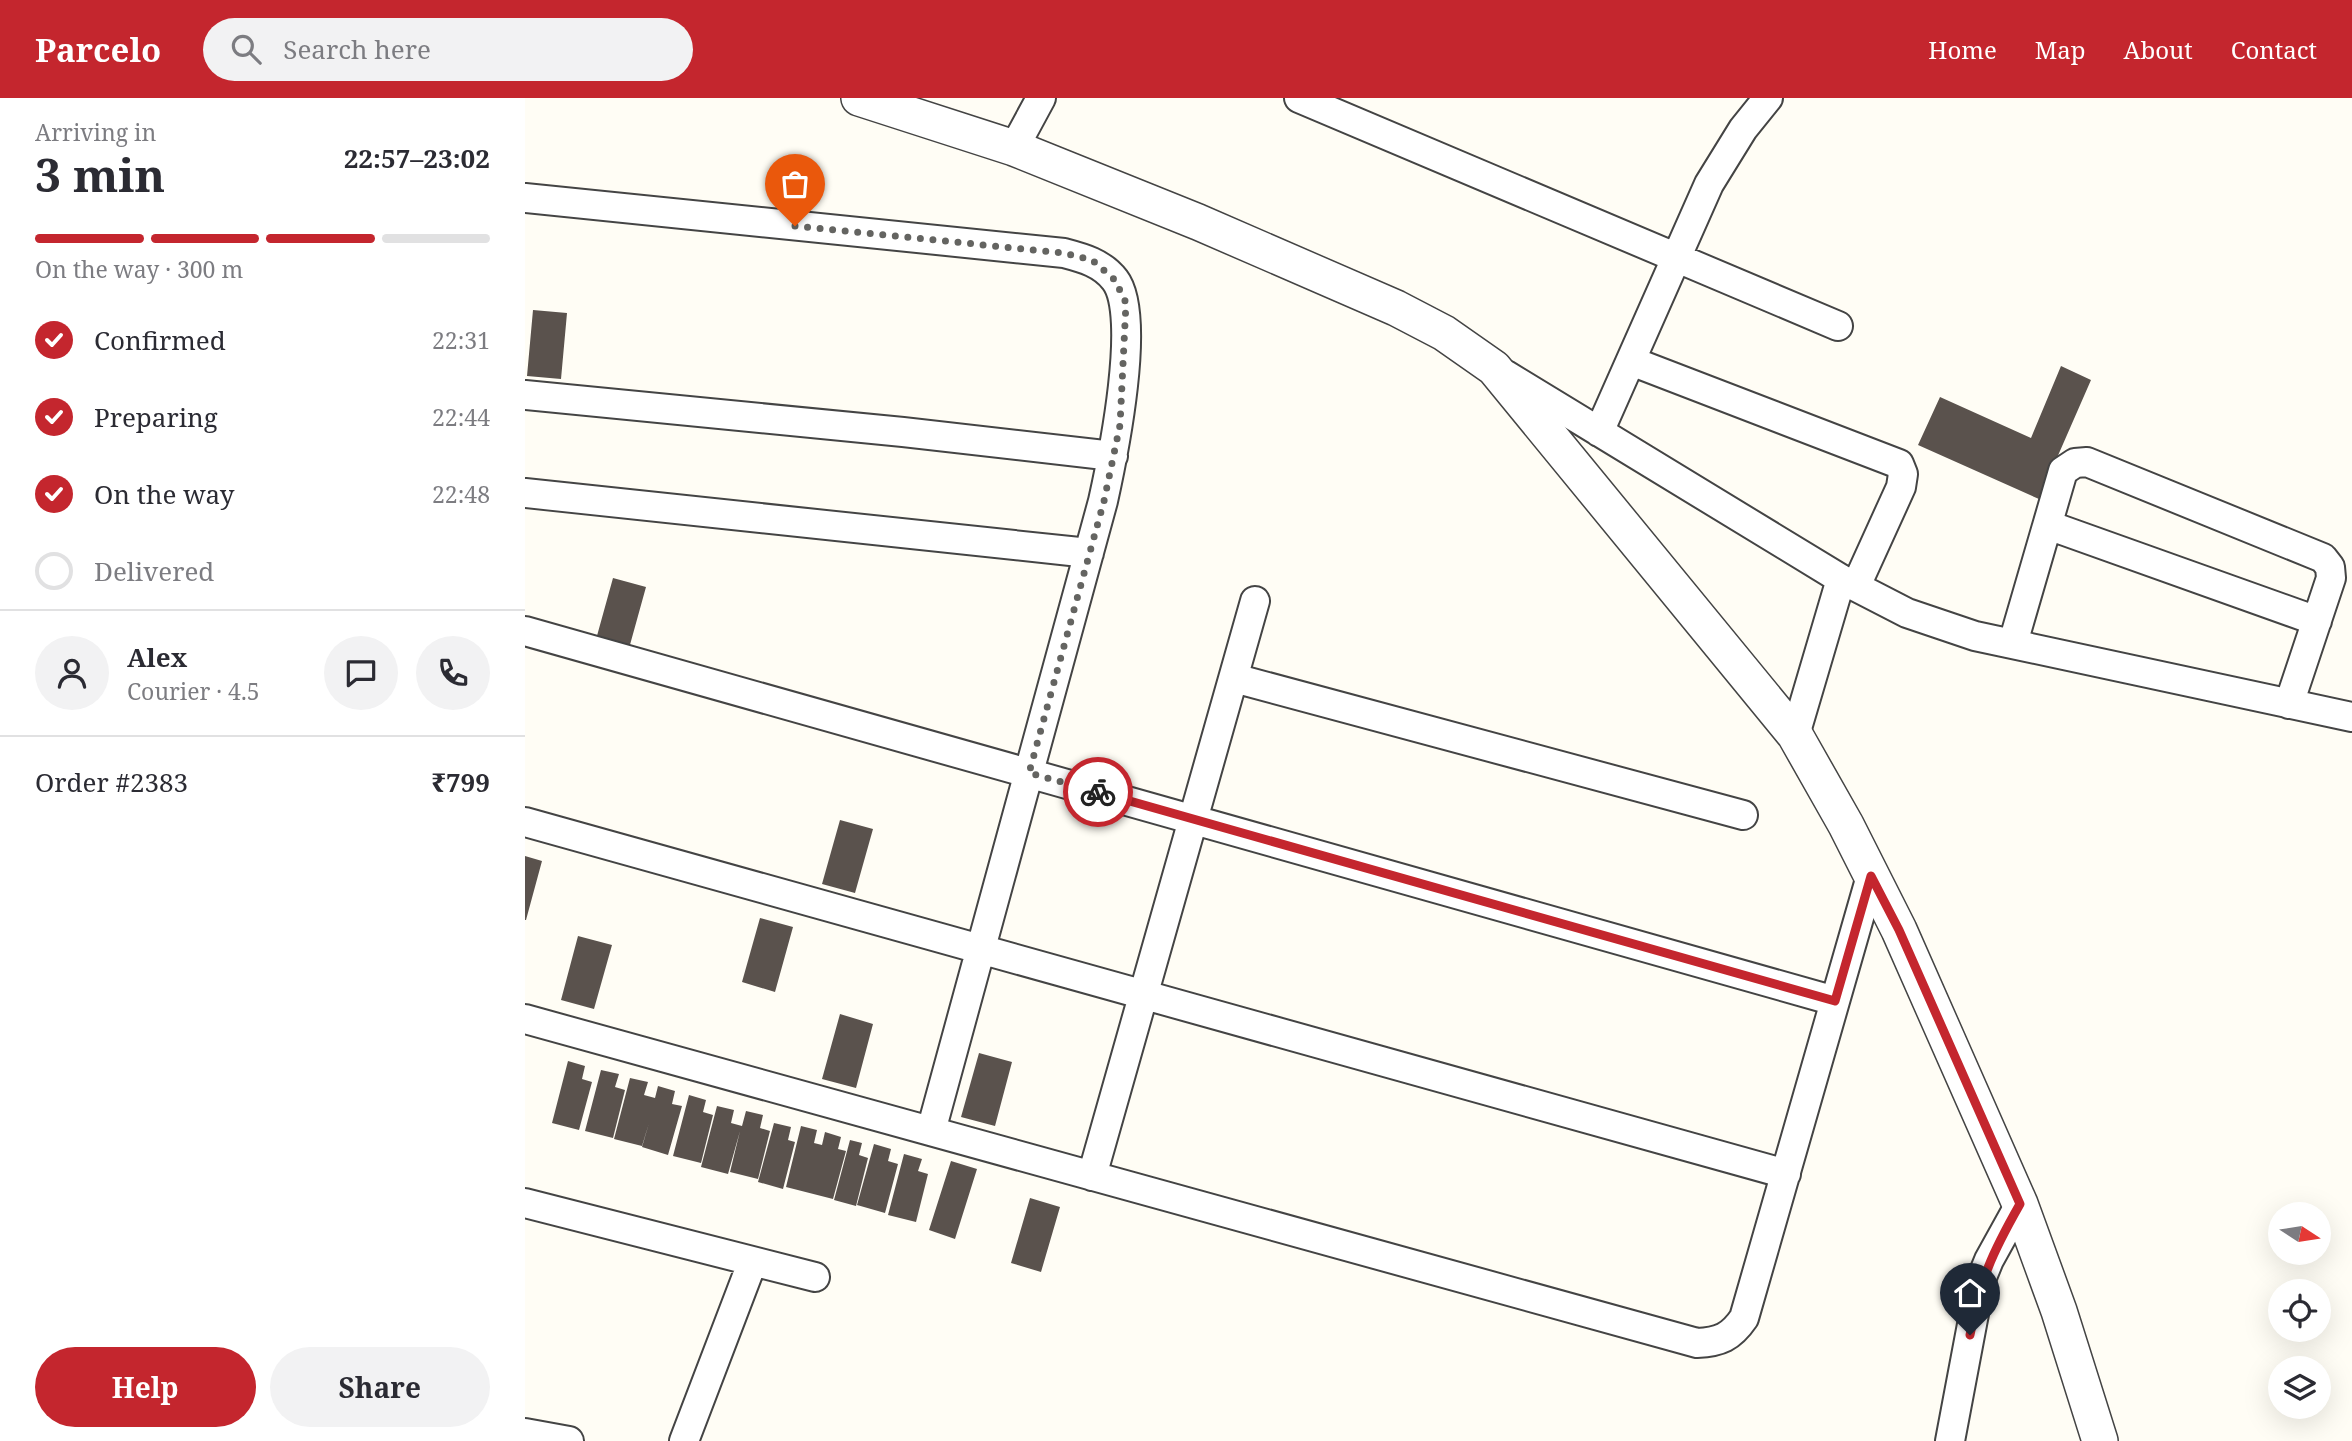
<!DOCTYPE html>
<html lang="en">
<head>
<meta charset="utf-8">
<style>
	body { margin:0; font-family:"Noto Serif",serif; background:#f2f2f3; color:#2b2b33; height:100vh; display:flex; flex-direction:column; font-size:26px; white-space:nowrap }
	* { box-sizing:border-box; margin:0 }
	p { font-size:23px; color:#7c7c81 }
	.icon { flex:none; width:38px; height:38px; fill:none; stroke:currentColor; stroke-width:2; stroke-linecap:round; stroke-linejoin:round }
	.map { position:relative; flex:1; overflow:hidden }
	.panel { display:flex; flex-direction:column; background:#fff; width:525px }
	.panel>* { flex:none }
	.needle { width:46px; rotate:102deg }
	.buttons { position:absolute; left:1743px; top:1104px; display:grid; gap:14px }
	.buttons a { display:grid; place-items:center; width:63px; height:63px; border-radius:50%; background:#fff; box-shadow:0 7px 28px #0002; font-size:35px }
	.pin { position:absolute; display:grid; place-items:center; width:60px; height:60px; color:#fff; margin:-72px -30px; border-radius:50% 50% 50% 0; rotate:-45deg; box-shadow:0 0 7px #0007 }
	.pin .icon { rotate:45deg }
	.courier { position:absolute; display:grid; place-items:center; width:70px; height:70px; margin:-35px; border:5px solid #c4262e; border-radius:50%; background:#fff; color:#222; box-shadow:0 2px 9px #0007 }
	.overview em { font-style:normal; font-weight:700 }
	.overview div { display:flex; flex-direction:column-reverse }
	.overview { display:flex; align-items:center; justify-content:space-between; height:119px; padding:0 35px }
	h1 { font-size:46px; font-weight:700; line-height:52px }
	.bar { display:grid; grid-template-columns:repeat(4,1fr); gap:10px 7px; align-content:center; height:84px; padding:0 35px }
	.bar i { height:9px; border-radius:5px; background:#e1e1e2 }
	.bar .on { background:#c4262e }
	.bar p { grid-column:span 4 }
	.line { display:flex; align-items:center; gap:18px; padding:0 35px; border-top:2px solid #e1e1e2 }
	.line div { flex:1 }
	.round { display:grid; place-items:center; flex:none; width:74px; height:74px; border-radius:37px; background:#f2f2f3 }
	ol { padding:0 35px; list-style:none }
	li { display:flex; align-items:center; gap:21px; height:77px }
	li p { margin-inline-start:auto }
	li .icon { padding:7px; border-radius:50%; background:#c4262e; color:#fff; stroke-width:4 }
	li:last-child { color:#7c7c81 }
	li i { width:38px; height:38px; border:4px solid #e1e1e2; border-radius:50% }
	.action { display:flex; gap:14px; margin-top:auto; padding:14px 35px }
	.action a { flex:1; height:80px; border-radius:42px; background:#c4262e; color:#fff; font-size:28px; font-weight:700; line-height:80px; text-align:center }
	.action a+a { background:#f2f2f3; color:#2b2b33 }
	header { display:flex; align-items:center; gap:42px; box-sizing:border-box; height:98px; padding:0 35px; background:#c4262e; color:#fff }
	header strong { font-size:33px }
	nav { display:flex; gap:38px; margin-inline-start:auto; font-size:24px }
	.search { width:490px; height:63px; background:#f2f2f3; display:flex; align-items:center; gap:18px; box-sizing:border-box; padding:0 24px; border-radius:38px; color:#7c7c81; font-size:26px }
	main { display:flex; flex:1; min-height:0 }
	.map>svg:first-child { display:block }
</style>
</head>
<body>
<header>
<strong>Parcelo</strong>
<div class="search"><svg class="icon" aria-label="search" viewBox="0 0 24 24"><circle cx="10" cy="10" r="6"/><path d="M15 15l6 6"/></svg>Search here</div>
<nav><a>Home</a><a>Map</a><a>About</a><a>Contact</a></nav>
</header>
<main>
<section class="panel">
<div class="overview"><div><h1>3 min</h1><p>Arriving in</p></div><em>22:57–23:02</em></div>
<div class="bar"><i class="on"></i><i class="on"></i><i class="on"></i><i></i><p>On the way · 300 m</p></div>
<ol>
<li><svg class="icon" aria-label="check" viewBox="0 0 24 24"><path d="M5 12l5 5 9-10"/></svg>Confirmed<p>22:31</p></li>
<li><svg class="icon" aria-label="check" viewBox="0 0 24 24"><path d="M5 12l5 5 9-10"/></svg>Preparing<p>22:44</p></li>
<li><svg class="icon" aria-label="check" viewBox="0 0 24 24"><path d="M5 12l5 5 9-10"/></svg>On the way<p>22:48</p></li>
<li><i></i>Delivered</li>
</ol>
<div class="line" style="height:126px"><a class="round"><svg class="icon" aria-label="person" viewBox="0 0 24 24"><circle cx="12" cy="8" r="4"/><path d="M4 21q1-7 8-7t8 7"/></svg></a><div><b>Alex</b><p>Courier · 4.5</p></div><a class="round"><svg class="icon" aria-label="chat" viewBox="0 0 24 24"><path d="M4 5h16v11H9l-5 4z"/></svg></a><a class="round"><svg class="icon" aria-label="phone" viewBox="0 0 24 24"><path d="M5 4h4l2 5-3 2q2 4 5 5l2-3 5 2v4C11 20 4 13 5 4z"/></svg></a></div>
<div class="line" style="height:91px"><div>Order #2383</div><b>₹799</b></div>
<div class="action"><a>Help</a><a>Share</a></div>
</section>
<div class="map">
<svg width="1827" height="1343" viewBox="0 0 1827 1343">
	<rect width="100%" height="100%" fill="#fffdf5"/>
	<path fill="#5a524d" d="M8,212L42,215L36,281L2,278Z
		M1536,268L1566,282L1514,401L1393,347L1415,299L1506,340Z
		M88,480L121,489L103,554L70,545Z
		M315,722L348,731L330,795L297,786Z
		M0,758L17,763L1,822H0Z
		M235,820L268,829L250,894L217,884Z
		M53,838L87,847L69,911L36,902Z
		M315,916L348,926L331,990L297,981Z
		M454,955L487,964L470,1028L436,1019Z
		M43,963L60,968L57,981L67,984L54,1032L27,1025Z
		M76,972L94,976L90,989L100,992L88,1040L60,1033Z
		M105,980L123,984L119,997L130,1000L133,988L150,993L147,1006L157,1008L143,1057L117,1049L124,1025L117,1048L89,1041Z
		M164,997L181,1002L178,1014L188,1017L176,1065L148,1058Z
		M192,1008L209,1012L206,1025L217,1028L221,1013L238,1017L235,1030L245,1033L233,1081L205,1074L215,1033L203,1076L176,1069Z
		M249,1025L266,1029L263,1042L270,1044L258,1091L233,1084Z
		M276,1028L292,1032L289,1045L297,1047L300,1034L316,1039L313,1051L321,1053L308,1101L261,1089Z
		M325,1042L337,1045L334,1057L343,1060L331,1108L309,1102Z
		M349,1046L366,1051L363,1063L373,1066L360,1115L332,1107Z
		M379,1056L397,1061L393,1073L403,1076L391,1124L363,1117Z
		M426,1063L452,1071L430,1141L404,1132Z
		M505,1100L535,1109L516,1174L486,1165Z"/>
	<g fill="none" stroke-linecap="round" stroke-linejoin="round">
		<defs>
			<path id="minor" d="M774,0L1313,228
				M489,50L516,0
				M0,100L539,155C558,160 577,165 590,182C617,217 588,358 578,403L406,1033
				M1106,263L1374,366L1378,376L1376,389L1331,488
				M981,277L1316,481L1382,515L1450,538L1827,619
				M0,297L378,334L588,358
				M1074,334L1184,86L1218,31L1243,0
				M0,395L564,455
				M1523,427L1792,523
				M0,533L1310,903
				M1488,545L1538,373L1550,365L1562,364L1798,460L1805,469L1806,480L1764,606
				M709,580L1218,717
				M1270,637L1316,481
				M0,724L1261,1076
				M0,921L1172,1245C1195,1244 1206,1239 1219,1220L1346,778
				M567,1078L730,503
				M0,1105L290,1179
				M0,1335L44,1343
				M159,1343L227,1165
				M1425,1343L1455,1184L1464,1162L1495,1106"/>
			<path id="tertiary" d="M334,0L489,50L673,124L871,210L919,235L969,270L1270,637L1321,727L1374,832L1495,1106L1534,1213L1575,1343"/>
		</defs>
		<use href="#minor" stroke="#444" stroke-width="32"/>
		<use href="#tertiary" stroke="#444" stroke-width="38"/>
		<use href="#minor" stroke="#fff" stroke-width="28"/>
		<use href="#tertiary" stroke="#fff" stroke-width="35"/>
	</g>
	<g fill="none" stroke-linecap="round" stroke-linejoin="round">
		<path stroke="#646461" stroke-width="7" stroke-dasharray="0 12.6" d="M270,128L539,155L567,162L590,182L601,205L595,327L579,403L504,675L573,694"/>
		<path stroke="#c4262e" stroke-width="9" d="M573,694L1310,903L1346,778L1374,832L1495,1106C1466,1157 1456,1180 1445,1237"/>
	</g>
</svg>
<div class="buttons">
<a><svg class="needle" viewBox="-14 -14 28 28"><path d="M0-13l5 13h-10z" fill="#e53935"/><path d="M0 13l5-13h-10z" fill="#7c7c81"/></svg></a>
<a><svg class="icon" aria-label="locate" viewBox="0 0 24 24"><circle cx="12" cy="12" r="6"/><path d="M12 2v4M12 18v4M2 12h4M18 12h4"/></svg></a>
<a><svg class="icon" aria-label="layers" viewBox="0 0 24 24"><path d="M12 4l9 5-9 5-9-5zM3 14l9 5 9-5"/></svg></a>
</div>
<div class="pin" style="left:270px;top:128px;background:#ea580c"><svg class="icon" aria-label="bag" viewBox="0 0 24 24"><path d="M5 8h14l-1 12H6zM9 8a3 3 0 0 1 6 0"/></svg></div>
<div class="pin" style="left:1445px;top:1237px;background:#1f2937"><svg class="icon" aria-label="home" viewBox="0 0 24 24"><path d="M3 11l9-7 9 7M6 9v11h12V9"/></svg></div>
<div class="courier" style="left:573px;top:694px"><svg class="icon" aria-label="bike" viewBox="0 0 24 24"><circle cx="6" cy="16" r="4"/><circle cx="18" cy="16" r="4"/><path d="M6 16l4-8h5l3 8M10 8l3 8H6M13 5h3"/></svg></div>
</div>
</main>
</body>
</html>
